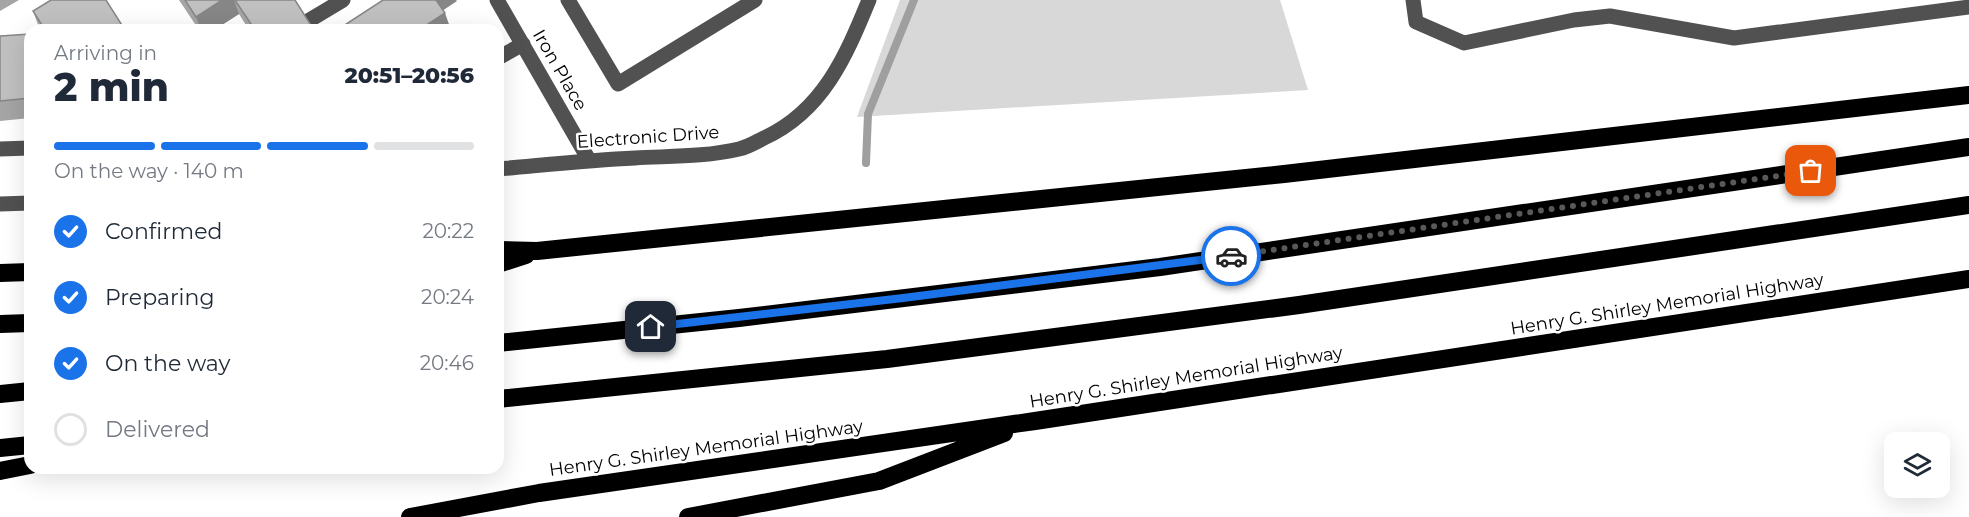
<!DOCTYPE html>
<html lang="en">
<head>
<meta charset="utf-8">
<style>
	body { margin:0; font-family:Montserrat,sans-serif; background:#f6f6f7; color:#1f2937; height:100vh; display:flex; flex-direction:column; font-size:22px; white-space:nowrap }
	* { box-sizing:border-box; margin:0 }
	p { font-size:20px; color:#747a83 }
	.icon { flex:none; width:33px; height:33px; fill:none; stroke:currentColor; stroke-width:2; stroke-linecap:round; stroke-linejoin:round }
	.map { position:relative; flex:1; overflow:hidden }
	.drawer { position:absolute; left:24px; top:24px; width:480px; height:450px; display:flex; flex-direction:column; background:#fff; border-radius:18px; box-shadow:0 6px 24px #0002 }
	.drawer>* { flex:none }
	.fabs { position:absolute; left:1884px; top:432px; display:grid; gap:12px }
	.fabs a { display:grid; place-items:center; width:66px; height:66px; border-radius:12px; background:#fff; box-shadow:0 6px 24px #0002; font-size:30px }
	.pin { position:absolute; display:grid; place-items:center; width:51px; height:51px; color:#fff; margin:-26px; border-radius:12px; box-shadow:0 3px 9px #0006 }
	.courier { position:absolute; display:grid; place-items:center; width:60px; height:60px; margin:-30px; border:4px solid #1a73e8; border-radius:50%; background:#fff; color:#222; box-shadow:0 2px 8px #0007 }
	.headline em { font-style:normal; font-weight:800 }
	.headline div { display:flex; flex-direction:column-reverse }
	.headline { display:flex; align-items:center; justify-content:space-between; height:102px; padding:0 30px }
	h1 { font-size:39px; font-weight:800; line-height:45px }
	.bar { display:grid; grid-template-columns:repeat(4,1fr); gap:9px 6px; align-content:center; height:72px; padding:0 30px }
	.bar i { height:8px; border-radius:4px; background:#e0e1e3 }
	.bar .selected { background:#1a73e8 }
	.bar p { grid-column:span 4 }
	ol { padding:0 30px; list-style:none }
	li { display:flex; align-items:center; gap:18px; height:66px }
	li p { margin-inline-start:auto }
	li .icon { padding:6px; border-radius:50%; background:#1a73e8; color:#fff; stroke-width:4 }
	li:last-child { color:#747a83 }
	li i { width:33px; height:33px; border:3px solid #e0e1e3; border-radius:50% }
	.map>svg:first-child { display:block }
</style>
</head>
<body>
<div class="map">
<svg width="1969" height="517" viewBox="0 0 1969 517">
	<rect width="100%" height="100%" fill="#fff"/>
	<path fill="#d8d8d8" d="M900,0H1280L1308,90L857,117Z"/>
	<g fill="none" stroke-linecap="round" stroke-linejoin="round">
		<path stroke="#9f9f9f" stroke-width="8" d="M866,163L868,114L914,0"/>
		<path stroke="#515151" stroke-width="15" d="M497,0L589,160
			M568,0L618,84L755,0
			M1413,0L1416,22L1464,43L1574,20L1610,16L1734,38L1969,7
			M308,21L343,0
			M498,58L523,44
			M0,149L30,148
			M498,169C544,165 589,160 635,158C670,156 705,157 739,149C748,147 756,142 764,138C823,111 846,56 869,0
			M0,204L30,203"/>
		<path stroke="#000" stroke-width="18" d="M498,250L537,251L1284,174L1969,95
			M498,264L526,255
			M0,273L30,272
			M0,324L30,323
			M498,343L739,318L1160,267L1969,147
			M0,394L30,391
			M498,399L887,359L1299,305L1969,205
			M0,448L30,445
			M0,471L30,465
			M410,517L539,493L1035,421L1969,279
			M688,517L879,481L1004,433"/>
	</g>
	<path fill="#a5a5a5" d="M0,0H19L0,11Z
		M179,0H295L314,30H249L239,14L214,30H199Z
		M33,11L125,30H40Z
		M30,34V118L0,121V36Z"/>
	<path fill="#868686" d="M222,0H234L239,14L214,30H201L196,17Z
		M434,0H456L457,1L439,13Z
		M445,13L451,30H419Z"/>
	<path fill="#c0c0c0" stroke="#868686" stroke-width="1.5" d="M51,0H106L125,30H45L33,11Z
		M185,0H222L196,17Z
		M235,0H295L314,30H255Z
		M383,0H436L445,13L419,30H337Z
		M30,34V98L0,101V36Z"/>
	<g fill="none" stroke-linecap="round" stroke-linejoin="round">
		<path stroke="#595959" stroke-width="6" stroke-dasharray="0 10.8" d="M1231,256L1811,171"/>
		<path stroke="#1a73e8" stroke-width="8" d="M651,327L903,298L1231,256"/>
	</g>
	<g text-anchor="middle" stroke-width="5" stroke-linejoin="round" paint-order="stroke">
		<g font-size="18" fill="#000" stroke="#fff">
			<text transform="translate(560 70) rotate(60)" y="6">Iron Place</text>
			<text transform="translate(648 137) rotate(-4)" y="6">Electronic Drive</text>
			<text transform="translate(1667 304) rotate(-9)" y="6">Henry G. Shirley Memorial Highway</text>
			<text transform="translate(1186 377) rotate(-9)" y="6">Henry G. Shirley Memorial Highway</text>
			<text transform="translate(706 448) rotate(-8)" y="6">Henry G. Shirley Memorial Highway</text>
		</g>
	</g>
</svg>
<div class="fabs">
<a><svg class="icon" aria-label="layers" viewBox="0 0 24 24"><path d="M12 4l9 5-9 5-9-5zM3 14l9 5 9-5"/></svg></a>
</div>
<div class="pin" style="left:1811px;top:171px;background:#ea580c"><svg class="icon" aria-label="bag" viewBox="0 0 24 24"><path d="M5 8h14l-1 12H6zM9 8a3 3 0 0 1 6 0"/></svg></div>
<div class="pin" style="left:651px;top:327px;background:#1f2937"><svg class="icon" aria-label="home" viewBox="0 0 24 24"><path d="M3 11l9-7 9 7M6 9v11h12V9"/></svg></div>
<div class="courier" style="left:1231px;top:256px"><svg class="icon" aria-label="car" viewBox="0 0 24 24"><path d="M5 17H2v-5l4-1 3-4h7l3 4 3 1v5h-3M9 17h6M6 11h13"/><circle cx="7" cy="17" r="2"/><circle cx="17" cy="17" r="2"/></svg></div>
<section class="drawer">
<div class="headline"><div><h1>2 min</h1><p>Arriving in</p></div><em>20:51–20:56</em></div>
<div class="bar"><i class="selected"></i><i class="selected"></i><i class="selected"></i><i></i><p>On the way · 140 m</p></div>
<ol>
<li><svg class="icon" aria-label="check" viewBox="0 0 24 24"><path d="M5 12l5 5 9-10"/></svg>Confirmed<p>20:22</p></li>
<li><svg class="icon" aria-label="check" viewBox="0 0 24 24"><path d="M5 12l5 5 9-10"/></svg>Preparing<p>20:24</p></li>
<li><svg class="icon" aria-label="check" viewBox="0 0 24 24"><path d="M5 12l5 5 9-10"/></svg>On the way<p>20:46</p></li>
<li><i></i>Delivered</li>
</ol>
</section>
</div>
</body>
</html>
